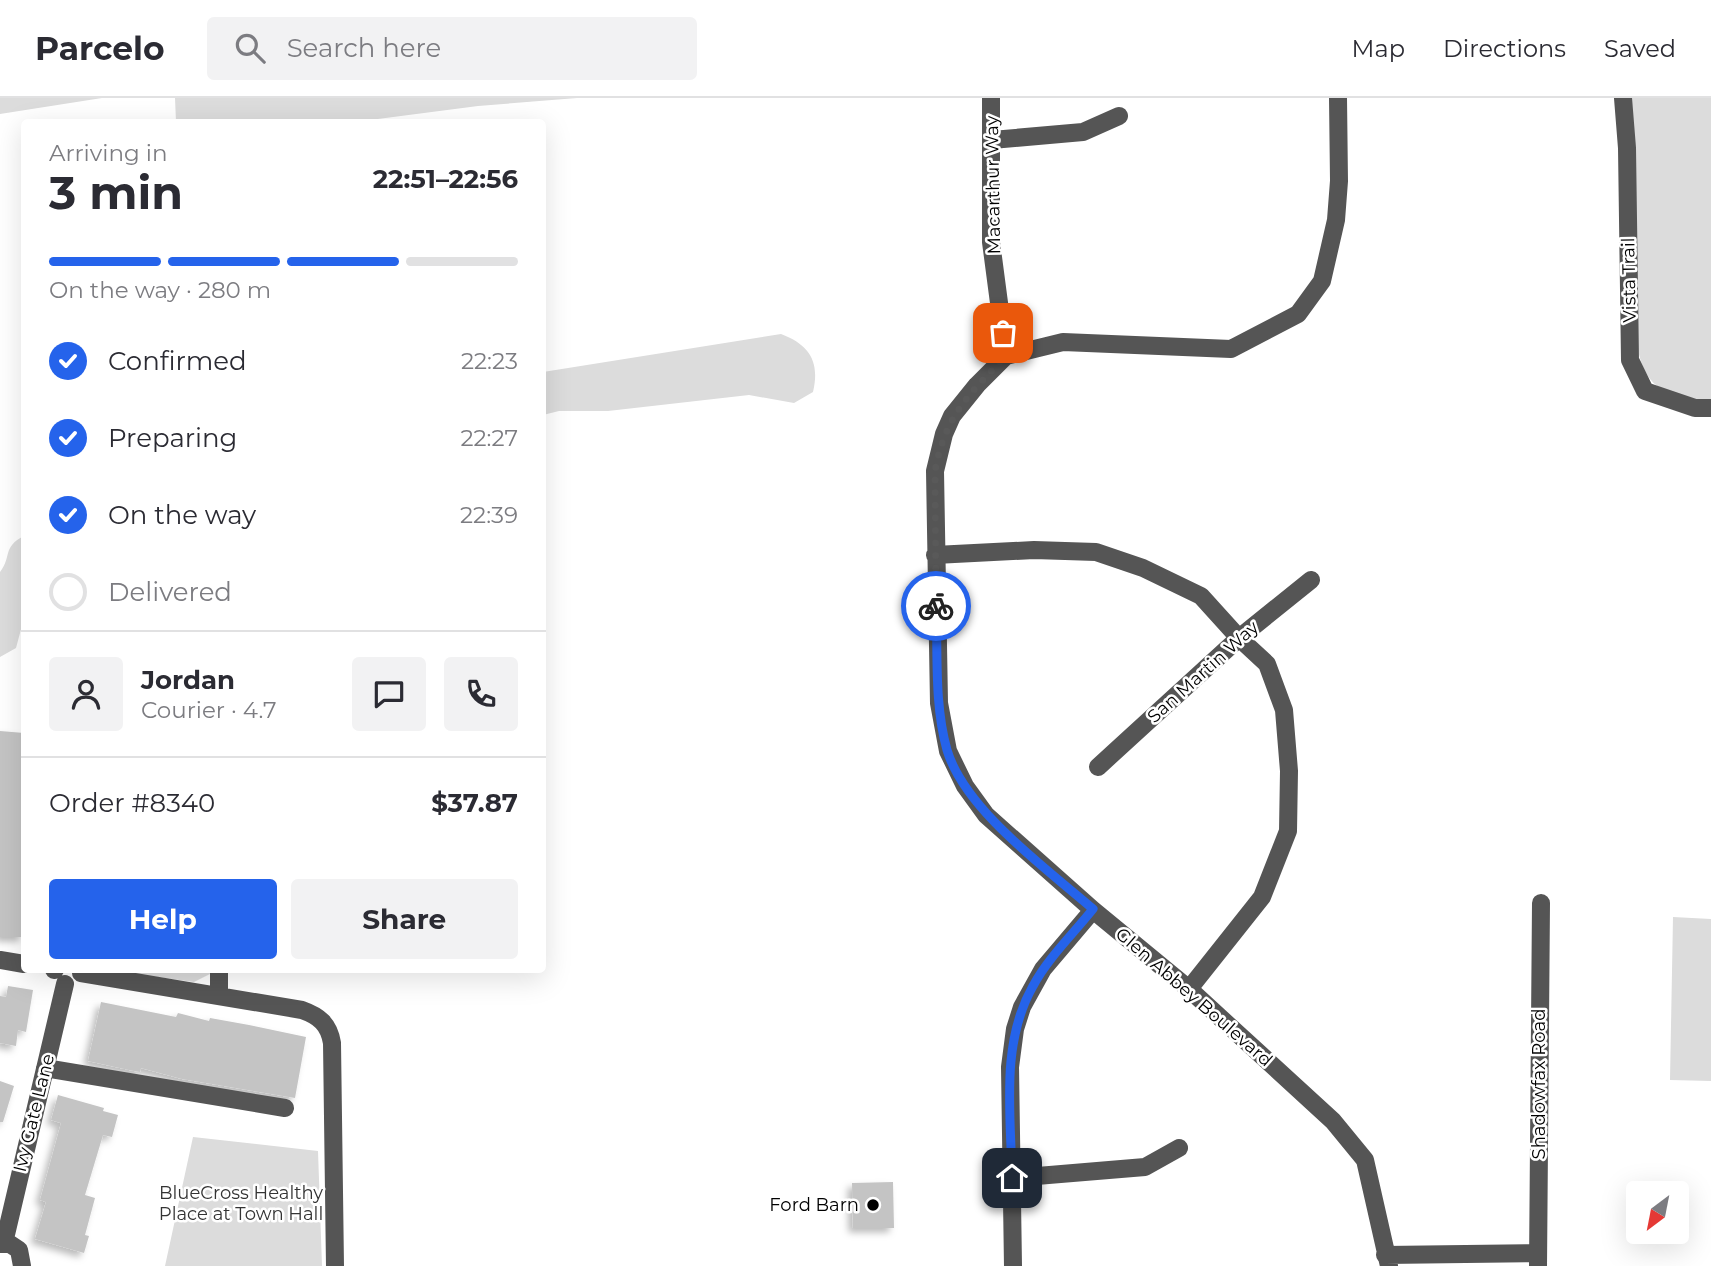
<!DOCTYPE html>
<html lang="en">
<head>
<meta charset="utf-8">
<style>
	body { margin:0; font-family:Montserrat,sans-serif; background:#f2f2f3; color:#2b2b33; height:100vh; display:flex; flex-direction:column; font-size:26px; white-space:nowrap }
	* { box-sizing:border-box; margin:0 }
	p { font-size:23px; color:#7c7c81 }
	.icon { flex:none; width:38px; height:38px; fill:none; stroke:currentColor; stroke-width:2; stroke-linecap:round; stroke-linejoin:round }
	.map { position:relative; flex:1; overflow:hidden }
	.drawer { position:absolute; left:21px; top:21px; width:525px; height:854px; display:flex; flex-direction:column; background:#fff; border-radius:7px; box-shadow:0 7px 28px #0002 }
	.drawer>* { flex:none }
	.needle { width:46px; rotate:212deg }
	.controls { position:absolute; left:1626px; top:1083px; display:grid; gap:14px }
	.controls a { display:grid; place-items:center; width:63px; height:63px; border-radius:7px; background:#fff; box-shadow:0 7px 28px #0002; font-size:35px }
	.pin { position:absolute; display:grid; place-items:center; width:60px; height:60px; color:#fff; margin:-30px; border-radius:14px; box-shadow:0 4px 10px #0006 }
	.courier { position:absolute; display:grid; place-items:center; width:70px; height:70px; margin:-35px; border:5px solid #2563eb; border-radius:50%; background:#fff; color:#222; box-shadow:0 2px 9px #0007 }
	.overview em { font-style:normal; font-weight:700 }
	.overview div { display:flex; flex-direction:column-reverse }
	.overview { display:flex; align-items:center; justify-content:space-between; height:119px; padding:0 28px }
	h1 { font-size:46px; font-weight:700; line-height:52px }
	.bar { display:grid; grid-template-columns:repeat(4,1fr); gap:10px 7px; align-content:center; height:84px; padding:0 28px }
	.bar i { height:9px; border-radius:5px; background:#e1e1e2 }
	.bar .active { background:#2563eb }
	.bar p { grid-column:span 4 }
	.line { display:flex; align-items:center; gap:18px; padding:0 28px; border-top:2px solid #e1e1e2 }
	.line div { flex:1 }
	.round { display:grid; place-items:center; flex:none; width:74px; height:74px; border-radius:7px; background:#f2f2f3 }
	ol { padding:0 28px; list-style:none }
	li { display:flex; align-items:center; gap:21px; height:77px }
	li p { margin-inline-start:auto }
	li .icon { padding:7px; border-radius:50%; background:#2563eb; color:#fff; stroke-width:4 }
	li:last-child { color:#7c7c81 }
	li i { width:38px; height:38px; border:4px solid #e1e1e2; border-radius:50% }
	.primary-button { display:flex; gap:14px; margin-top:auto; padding:14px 28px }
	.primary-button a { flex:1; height:80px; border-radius:7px; background:#2563eb; color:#fff; font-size:28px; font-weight:700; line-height:80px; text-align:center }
	.primary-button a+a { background:#f2f2f3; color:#2b2b33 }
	header { display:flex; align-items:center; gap:42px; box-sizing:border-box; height:98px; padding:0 35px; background:#fff; border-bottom:2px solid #e1e1e2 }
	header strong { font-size:33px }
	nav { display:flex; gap:38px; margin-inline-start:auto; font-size:24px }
	.search { width:490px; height:63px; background:#f2f2f3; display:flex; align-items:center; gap:18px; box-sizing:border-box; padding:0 24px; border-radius:7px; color:#7c7c81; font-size:26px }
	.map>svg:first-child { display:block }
</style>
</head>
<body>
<header>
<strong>Parcelo</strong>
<div class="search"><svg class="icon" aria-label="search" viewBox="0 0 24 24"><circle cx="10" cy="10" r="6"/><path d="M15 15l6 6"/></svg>Search here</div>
<nav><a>Map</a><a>Directions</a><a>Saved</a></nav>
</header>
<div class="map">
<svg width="1711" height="1168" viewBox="0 0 1711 1168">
	<defs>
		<filter id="shadow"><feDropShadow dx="-4.5" dy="4.5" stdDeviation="3.5" flood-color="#0004"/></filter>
	</defs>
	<rect width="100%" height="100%" fill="#fff"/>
	<path fill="#dcdcdc" d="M0,0H102L0,16Z
		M175,0H577L478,8L370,22L363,24H176Z
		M1631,0H1711V305C1668,294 1647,297 1637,248Z
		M781,236C810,247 820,264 813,294L794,305L749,297L608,313H559L543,317V274Z
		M24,438V520L16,550L0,559V474C12,459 2,449 24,438Z
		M1673,819L1711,821V983L1670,982Z
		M106,872H210V876L194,884Z
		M193,1039L318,1053L322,1168H165Z"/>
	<path fill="#c4c4c4" filter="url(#shadow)" d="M0,633L24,635V839H0Z
		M8,888L33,892L26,934L18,932L16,948L0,945V898L6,899Z
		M101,904L176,919L178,915L209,923L210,920L249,927L306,939L295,1000L182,981L141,970L140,974L129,972L88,963Z
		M0,983L14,988L3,1024H0Z
		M58,997L104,1010L103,1013L118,1017L112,1039L103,1037L85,1097L95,1100L85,1137L89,1138L84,1155L35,1141L46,1104L40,1102L61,1025L51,1022Z
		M893,1084L894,1130H853L852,1085Z"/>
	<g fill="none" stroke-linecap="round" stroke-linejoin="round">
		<path stroke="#555" stroke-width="18" d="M991,0V144L1006,258
			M1338,0L1339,83L1336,122L1322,183L1298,216L1231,251L1063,244L1006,258L977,287L952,318L944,336L935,373L939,605L948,653L965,688L986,717L1093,812L1189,891L1333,1023L1365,1062L1389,1168
			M1623,0L1627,50L1630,262L1645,293L1695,310H1711
			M992,42L1083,34L1119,18
			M935,457L1034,452L1096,454L1143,470L1201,498L1239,540L1267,566L1284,612L1289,673L1288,733L1262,799L1189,891
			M1098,669L1239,540L1311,482
			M0,862L24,866
			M54,872H55
			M219,872V897
			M81,875L302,912C319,918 329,926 332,945L335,1168
			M45,970L285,1010
			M1012,1080L1145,1069L1179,1050
			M4,1145L65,886
			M0,1146H10L19,1152L22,1168
			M1385,1157L1538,1155
			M1013,1168L1010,969L1015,931L1022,909L1043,871L1093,812
			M1538,1168L1541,805"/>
	</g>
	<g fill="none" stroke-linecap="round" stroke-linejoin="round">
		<path stroke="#595959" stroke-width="7" stroke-dasharray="0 12.6" d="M936,508L935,373C945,318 969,296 1006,258L1003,235"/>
		<path stroke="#2563eb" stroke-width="9" d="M936,508C938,555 934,606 947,652C965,712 1046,770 1093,811C1073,836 1048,860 1033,888C1000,946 1011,1016 1012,1080"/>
	</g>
	<circle fill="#000" stroke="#fff" stroke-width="2.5" cx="873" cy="1107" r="7"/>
	<g text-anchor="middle" stroke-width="5" stroke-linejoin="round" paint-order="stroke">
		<g font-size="18" fill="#000" stroke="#fff">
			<text transform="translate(993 87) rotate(-91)" y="6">Macarthur Way</text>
			<text transform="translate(1629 182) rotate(-91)" y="6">Vista Trail</text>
			<text transform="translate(1203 574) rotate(-42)" y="6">San Martin Way</text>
			<text transform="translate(1194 899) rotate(41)" y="6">Glen Abbey Boulevard</text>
			<text transform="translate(1539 986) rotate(-90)" y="6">Shadowfax Road</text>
			<text transform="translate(34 1015) rotate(-76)" y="6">Ivy Gate Lane</text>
		</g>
		<g font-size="18" fill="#333" stroke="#fff">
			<text x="241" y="1101">BlueCross Healthy<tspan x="241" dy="21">Place at Town Hall</tspan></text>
		</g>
		<g font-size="18" fill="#000" stroke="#fff" text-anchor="end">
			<text x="859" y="1113">Ford Barn</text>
		</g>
	</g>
</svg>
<div class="controls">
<a><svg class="needle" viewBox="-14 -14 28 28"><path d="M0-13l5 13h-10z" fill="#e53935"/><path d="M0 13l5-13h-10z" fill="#7c7c81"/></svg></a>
</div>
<div class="pin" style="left:1003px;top:235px;background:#ea580c"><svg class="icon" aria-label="bag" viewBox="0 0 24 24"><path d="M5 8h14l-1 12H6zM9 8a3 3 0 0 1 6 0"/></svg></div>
<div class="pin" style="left:1012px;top:1080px;background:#1f2937"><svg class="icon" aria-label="home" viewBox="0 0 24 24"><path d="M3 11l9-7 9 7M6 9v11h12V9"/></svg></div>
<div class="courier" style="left:936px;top:508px"><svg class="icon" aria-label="bike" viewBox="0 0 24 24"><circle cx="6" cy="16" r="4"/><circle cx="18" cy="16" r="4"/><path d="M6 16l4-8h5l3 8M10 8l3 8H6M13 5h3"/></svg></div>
<section class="drawer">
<div class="overview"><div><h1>3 min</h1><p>Arriving in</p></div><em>22:51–22:56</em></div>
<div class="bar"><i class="active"></i><i class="active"></i><i class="active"></i><i></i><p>On the way · 280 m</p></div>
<ol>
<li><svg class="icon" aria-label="check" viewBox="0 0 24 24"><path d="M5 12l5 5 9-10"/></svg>Confirmed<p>22:23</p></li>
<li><svg class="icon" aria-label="check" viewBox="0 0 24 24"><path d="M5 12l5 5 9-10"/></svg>Preparing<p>22:27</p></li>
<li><svg class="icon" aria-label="check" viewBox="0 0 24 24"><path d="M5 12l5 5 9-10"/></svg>On the way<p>22:39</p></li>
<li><i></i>Delivered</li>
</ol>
<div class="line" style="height:126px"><a class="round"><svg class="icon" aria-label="person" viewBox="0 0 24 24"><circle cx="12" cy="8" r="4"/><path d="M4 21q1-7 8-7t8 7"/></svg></a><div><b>Jordan</b><p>Courier · 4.7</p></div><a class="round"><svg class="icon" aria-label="chat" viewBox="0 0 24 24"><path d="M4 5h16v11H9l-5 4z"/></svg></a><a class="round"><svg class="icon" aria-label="phone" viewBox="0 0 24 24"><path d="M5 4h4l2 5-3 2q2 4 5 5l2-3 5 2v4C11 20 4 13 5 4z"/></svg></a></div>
<div class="line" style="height:91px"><div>Order #8340</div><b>$37.87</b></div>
<div class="primary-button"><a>Help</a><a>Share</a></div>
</section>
</div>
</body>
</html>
